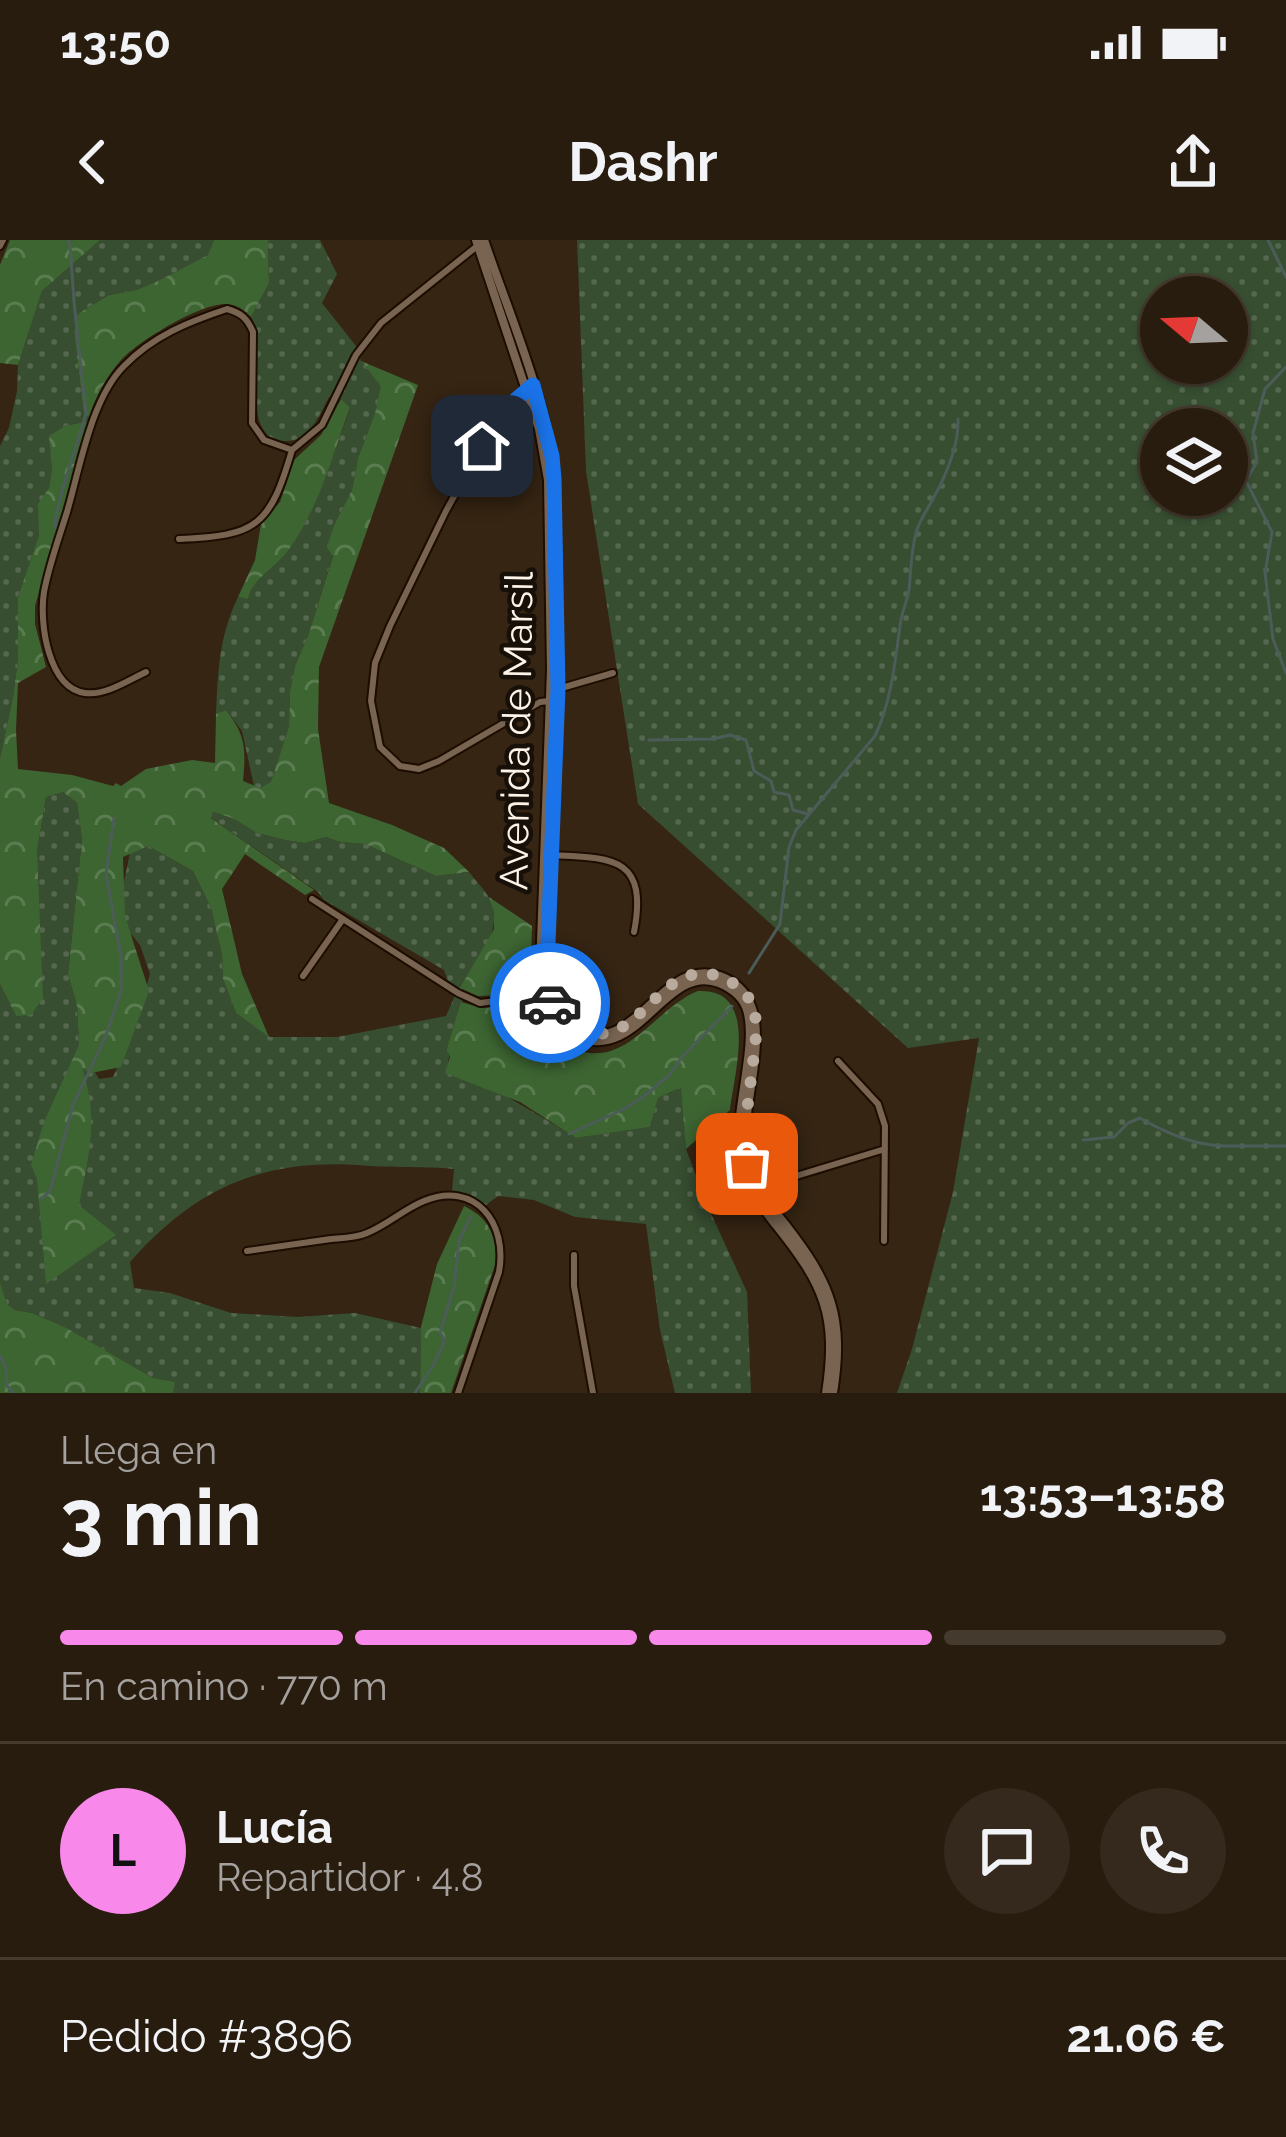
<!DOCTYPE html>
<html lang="es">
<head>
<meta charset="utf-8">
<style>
	body { margin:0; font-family:Raleway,sans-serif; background:#34291c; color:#f1f3f6; height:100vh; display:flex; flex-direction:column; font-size:45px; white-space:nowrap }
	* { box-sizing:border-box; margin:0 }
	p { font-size:39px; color:#a5a19e }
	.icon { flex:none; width:66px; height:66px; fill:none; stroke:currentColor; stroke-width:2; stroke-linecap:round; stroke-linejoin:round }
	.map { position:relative; height:1153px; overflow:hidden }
	.sheet { display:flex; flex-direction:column; background:#281c0e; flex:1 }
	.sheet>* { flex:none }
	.needle { width:78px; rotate:289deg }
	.fabs { position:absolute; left:1140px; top:36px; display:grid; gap:24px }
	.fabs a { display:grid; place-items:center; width:108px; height:108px; border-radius:50%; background:#281c0e; box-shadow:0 3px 9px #0004,0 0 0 3px #443a2e; font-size:60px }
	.pin { position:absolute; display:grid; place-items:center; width:102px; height:102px; color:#fff; margin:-51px; border-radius:24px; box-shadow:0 6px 18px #0006 }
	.courier { position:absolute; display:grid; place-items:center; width:120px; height:120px; margin:-60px; border:9px solid #1a73e8; border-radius:50%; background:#fff; color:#222; box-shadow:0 3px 15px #0007 }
	.summary em { font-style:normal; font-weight:700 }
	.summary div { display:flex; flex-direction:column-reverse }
	.summary { display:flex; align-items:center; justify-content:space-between; height:204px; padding:0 60px }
	h1 { font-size:78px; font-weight:700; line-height:90px }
	.bar { display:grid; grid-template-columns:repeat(4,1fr); gap:18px 12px; align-content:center; height:144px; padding:0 60px }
	.bar i { height:15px; border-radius:9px; background:#443a2e }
	.bar .selected { background:#f888e9 }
	.bar p { grid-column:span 4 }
	.line { display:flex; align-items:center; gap:30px; padding:0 60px; border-top:3px solid #443a2e }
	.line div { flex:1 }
	.round { display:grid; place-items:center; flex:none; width:126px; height:126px; border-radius:63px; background:#34291c }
	.status { display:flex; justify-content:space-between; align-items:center; height:84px; padding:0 60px; background:#281c0e; direction:ltr }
	.status svg { height:33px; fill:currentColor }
	header { display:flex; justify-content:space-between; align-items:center; height:156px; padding:0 60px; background:#281c0e; font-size:54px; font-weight:700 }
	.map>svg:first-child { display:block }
</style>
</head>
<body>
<div class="status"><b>13:50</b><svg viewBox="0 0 49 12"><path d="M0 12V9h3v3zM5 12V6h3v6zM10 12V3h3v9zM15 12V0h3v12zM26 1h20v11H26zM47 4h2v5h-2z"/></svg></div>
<header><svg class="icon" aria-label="back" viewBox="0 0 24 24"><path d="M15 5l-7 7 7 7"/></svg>Dashr<svg class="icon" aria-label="share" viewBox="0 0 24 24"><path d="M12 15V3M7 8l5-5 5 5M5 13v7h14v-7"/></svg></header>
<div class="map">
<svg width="1286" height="1153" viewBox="0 0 1286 1153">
	<defs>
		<pattern id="grass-dots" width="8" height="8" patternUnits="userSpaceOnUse" patternTransform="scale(3)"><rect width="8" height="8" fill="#374e31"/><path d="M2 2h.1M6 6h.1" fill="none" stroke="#55684f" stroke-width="1.8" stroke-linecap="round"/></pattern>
		<pattern id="forest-crowns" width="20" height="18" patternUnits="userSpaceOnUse" patternTransform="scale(3)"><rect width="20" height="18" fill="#3d6532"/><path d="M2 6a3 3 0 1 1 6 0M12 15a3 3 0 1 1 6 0" fill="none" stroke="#5a7c50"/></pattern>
	</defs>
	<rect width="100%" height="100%" fill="#362513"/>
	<path fill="url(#grass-dots)" fill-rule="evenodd" d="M100,0H214L209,15L160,40L136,50L109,55L79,73L74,91L84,176L89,177L88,181L65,186L50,197L52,228L49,248L39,264V295L18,357V419L13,457L0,518V206L9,188L17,151L18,125L42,51Z
		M268,0H320L337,34L322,63L356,106L361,121L382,146L375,173L358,218L352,250L334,285L328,306L333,315L309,393L295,426L290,451L289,486L271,543L260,548L254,546L242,491L226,470L216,474C218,430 219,397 238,357L248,359C255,334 281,323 294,300C320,256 333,216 350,169L341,159L329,157C319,176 309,202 285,201C235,200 269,108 251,77L269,43Z
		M577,0H1286V1153H897L912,1109L953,952L979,798L908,808L638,564L586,231ZM1227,57V123H1161V57ZM1227,189V255H1161V189Z
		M63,552L77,563L82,599L68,734L77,766L79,805L99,839L113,837L136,786L150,734L140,705L117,677L130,612L148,606L193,631L211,668L222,715L223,739L236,773L270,797H337L446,776L454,758L444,730L324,660L318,652L210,577L213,572L232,578L257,593L285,600L305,603L326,597L340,602L365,604L436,636L469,632C475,640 483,648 488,656C507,687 477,722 461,748L464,755L447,808L450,812L448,821C490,848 534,871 576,898L650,887L658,858L682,846L686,909L708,967L747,1052L751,1153H675L660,1090L646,984L575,977L534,960L498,956L486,965L472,956L452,951L454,929C426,926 398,928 370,926C269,917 199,944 130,1022L134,1048L170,1053L231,1073L298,1077L355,1073L421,1088L420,1153H173L174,1142L153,1138L65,1087L32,1073L15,1070L7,1064L0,1042V744L16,776L37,660V612L46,557Z"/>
	<path fill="url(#forest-crowns)" d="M10,0H100L42,51L18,125L0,123V25Z
		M214,0H268L269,43L251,77C244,70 238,65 227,64C202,62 138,101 121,120C106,137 96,156 89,177L84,176L74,91L79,73L109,55L136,50L160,40L208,15Z
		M361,121L418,145L319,427L318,489L329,563L392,585L444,608L469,632L436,636L365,604L340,602L326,597L305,603L285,600L257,593L232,578L213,572L211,578L314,650L305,655L245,614L222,649L242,734L269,797L236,773L223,739L222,715L211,668L193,631L148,606L123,617L125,676L149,751L121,827L91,833L82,828C99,878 89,914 79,965L116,995L46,1044L37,939L31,925L44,882L79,805L77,766L68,734L82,599L77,563L63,552L46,557L37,612L43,758L31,775L16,776L0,744V518L13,457L18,419V357L39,295L38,264L49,248L52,228L49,196L65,186L88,181L35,366V384L46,427L18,443L16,490L18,529L72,535L113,546L116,543L121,546L146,529L192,520L215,523L216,474L226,470C246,496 246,509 243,541L260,548L271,542L289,486L290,451L295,426L309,393L333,316L327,307L334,285L352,250L358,218L375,173L381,146Z
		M341,159L350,168C332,216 320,266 289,309C276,328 254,336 248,359L238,357L255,320L261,284L280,262L294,220L321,195Z
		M489,657L532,686L530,749L525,754L478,756L460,748L494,689V673Z
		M698,751C760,748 734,833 730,870L686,909L681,847L658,858L650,887L576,898L520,862L445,833L450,817L447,808L461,762L482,768L526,765C538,775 544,790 558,800C621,843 650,770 698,751Z
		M464,966C489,978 499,998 495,1025L451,1153H420L421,1087L437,1024Z
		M0,1042L7,1064L15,1070L32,1073L65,1087L153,1138L175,1142L173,1153H0Z"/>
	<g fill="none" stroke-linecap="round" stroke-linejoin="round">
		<path stroke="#4c5c58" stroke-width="3" d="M1268,0L1286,37
			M1286,127L1265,149L1253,193L1257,222L1246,241L1272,292L1265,333L1273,399L1286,433
			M57,292L55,281L62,251L86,174L74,62L70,4L68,0
			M649,500L713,499L730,495L746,500L754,531L771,541L774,552L789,555L793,570L808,574
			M749,733L780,684L789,607L796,590L875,496C891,463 895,422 900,386C901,374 907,362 909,350C911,331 911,311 916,293C919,281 927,270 933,259C945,237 959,205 958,179
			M569,894L624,869L646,855L670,834L682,817L732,766
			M1083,900L1114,897L1128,883L1140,878C1201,913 1220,905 1286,906
			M42,958L50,951L73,865L105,798L121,751V716L106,634L114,578
			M0,1116L6,1128L7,1146L14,1153
			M415,1153L434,1124L445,1100L440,1093L454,1047L459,1001L471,976"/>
		<defs>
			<path id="street" d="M0,6L3,0
				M533,145L500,173L446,271L390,386L375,423L371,461L380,507L400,526L419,529L439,521L540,462L550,461
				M179,299C258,296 270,285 292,210
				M146,432C129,440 105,456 85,453C48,448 39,382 44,352C49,325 59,298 67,272C80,228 91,159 124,126C153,96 188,82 227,69C241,73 247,78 253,92L252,183L264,200L292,210L322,185L356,115L381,83L481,3
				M558,449L613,433
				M548,615C609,618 649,614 634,692
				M312,659L458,753L480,763L543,755
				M303,736L343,679
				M838,821L878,864L885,886L884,1001
				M757,948L885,909
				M247,1011C275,1007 303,1003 331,999C342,998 356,998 367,993C387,985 404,969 424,961C475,940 508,983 499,1032L458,1153
				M574,1015V1046L593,1153"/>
			<path id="secondary" d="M476,0L539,189L548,240L551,430L539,756C545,774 558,789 575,796C639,825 665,722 719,743C731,748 741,755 746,767C760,803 731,878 740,922C745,946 761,966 776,985C824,1045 838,1075 826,1153
				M484,0C509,74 548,162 554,239L558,449L546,755C552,769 561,781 575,789C636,820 661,715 720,736C790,761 734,867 747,921C753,946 769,964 785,984C831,1043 845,1077 833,1153"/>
		</defs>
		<use href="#street" stroke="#1d0d00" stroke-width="10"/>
		<use href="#secondary" stroke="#1d0d00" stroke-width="12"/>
		<use href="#street" stroke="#786451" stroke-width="6"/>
		<use href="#secondary" stroke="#786451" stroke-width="8"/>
	</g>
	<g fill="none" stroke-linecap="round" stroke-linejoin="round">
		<path stroke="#b8ab9d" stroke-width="12" stroke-dasharray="0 21.6" d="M550,763C560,779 574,793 593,794C635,796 651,751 685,737C700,731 716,733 729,741C741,747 749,755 753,768C759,785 755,804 753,823C749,856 743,890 747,924"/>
		<path stroke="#1a73e8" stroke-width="15" d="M482,206L500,173L533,145L552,216L554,239L558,449L546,754L550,763"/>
	</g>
	<g text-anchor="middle" stroke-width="9" stroke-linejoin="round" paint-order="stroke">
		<g font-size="39" fill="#fef3e8" stroke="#171008">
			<text transform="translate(516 491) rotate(-89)" y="14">Avenida de Marsil</text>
		</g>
	</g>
</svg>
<div class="fabs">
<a><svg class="needle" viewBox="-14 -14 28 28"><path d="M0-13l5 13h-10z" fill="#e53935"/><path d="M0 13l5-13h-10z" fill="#a5a19e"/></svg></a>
<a><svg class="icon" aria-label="layers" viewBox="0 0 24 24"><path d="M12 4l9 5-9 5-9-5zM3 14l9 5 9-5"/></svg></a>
</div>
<div class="pin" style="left:747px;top:924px;background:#ea580c"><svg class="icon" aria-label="bag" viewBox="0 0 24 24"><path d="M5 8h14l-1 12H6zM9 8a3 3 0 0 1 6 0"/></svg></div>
<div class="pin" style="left:482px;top:206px;background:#1f2937"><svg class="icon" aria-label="home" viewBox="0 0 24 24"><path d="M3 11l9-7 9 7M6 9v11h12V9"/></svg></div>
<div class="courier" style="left:550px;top:763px"><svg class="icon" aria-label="car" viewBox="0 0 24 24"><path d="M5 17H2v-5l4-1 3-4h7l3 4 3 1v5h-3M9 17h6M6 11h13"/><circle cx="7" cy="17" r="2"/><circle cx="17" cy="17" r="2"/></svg></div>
</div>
<section class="sheet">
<div class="summary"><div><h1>3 min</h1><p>Llega en</p></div><em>13:53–13:58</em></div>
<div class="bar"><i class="selected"></i><i class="selected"></i><i class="selected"></i><i></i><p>En camino · 770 m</p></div>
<div class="line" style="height:216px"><b class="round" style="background:#f888e9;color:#111">L</b><div><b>Lucía</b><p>Repartidor · 4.8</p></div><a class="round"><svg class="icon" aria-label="chat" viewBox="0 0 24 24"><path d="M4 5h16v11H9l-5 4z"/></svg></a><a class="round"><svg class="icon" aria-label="phone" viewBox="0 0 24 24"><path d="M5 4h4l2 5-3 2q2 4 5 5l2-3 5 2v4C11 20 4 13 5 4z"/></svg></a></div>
<div class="line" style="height:156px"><div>Pedido #3896</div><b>21.06 €</b></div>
</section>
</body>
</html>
